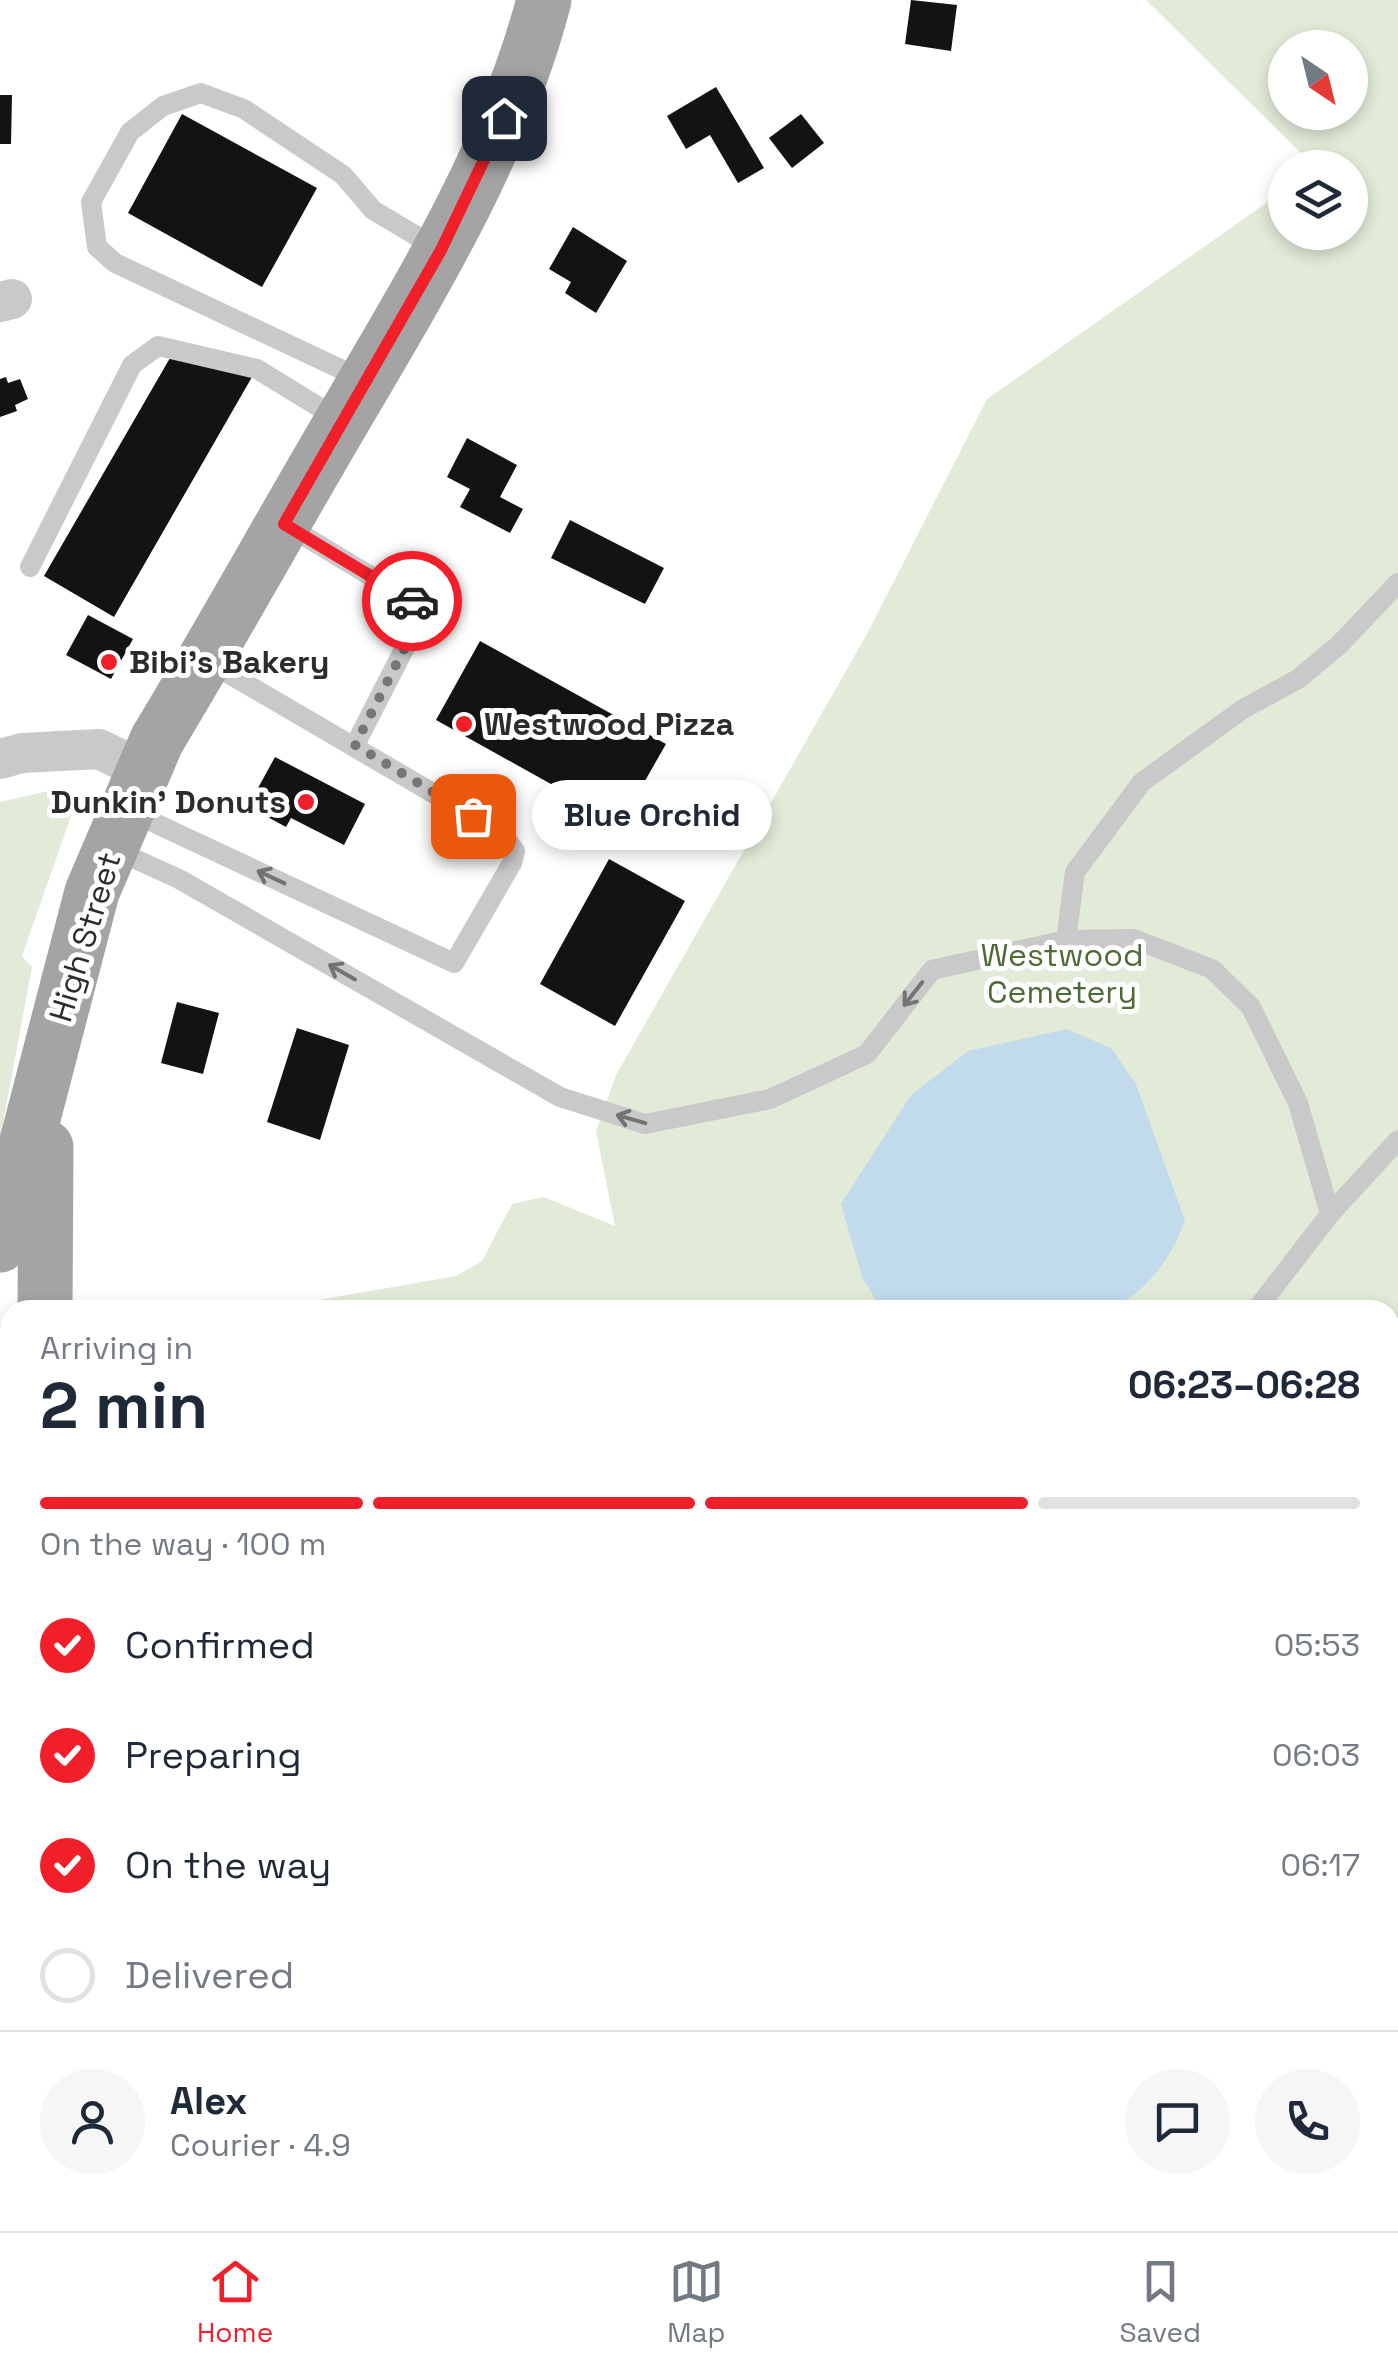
<!DOCTYPE html>
<html lang="en">
<head>
<meta charset="utf-8">
<style>
	body { margin:0; font-family:"Space Grotesk",sans-serif; background:#f6f6f7; color:#1f2937; height:100vh; display:flex; flex-direction:column; font-size:38px; white-space:nowrap }
	* { box-sizing:border-box; margin:0 }
	p { font-size:32px; color:#747a83 }
	.icon { flex:none; width:55px; height:55px; fill:none; stroke:currentColor; stroke-width:2; stroke-linecap:round; stroke-linejoin:round }
	.map { position:relative; flex:1; overflow:hidden }
	.panel { position:absolute; left:0px; top:1300px; width:1400px; height:932px; display:flex; flex-direction:column; background:#fff; border-radius:30px 30px 0 0; box-shadow:0 5px 15px #0003 }
	.panel>* { flex:none }
	.needle { width:65px; rotate:145deg }
	.controls { position:absolute; left:1268px; top:30px; display:grid; gap:20px }
	.controls a { display:grid; place-items:center; width:100px; height:100px; border-radius:50%; background:#fff; box-shadow:0 5px 15px #0003; font-size:50px }
	.pin { position:absolute; display:grid; place-items:center; width:85px; height:85px; color:#fff; margin:-42px; border-radius:20px; box-shadow:0 5px 15px #0006 }
	.courier { position:absolute; display:grid; place-items:center; width:100px; height:100px; margin:-50px; border:8px solid #f11f29; border-radius:50%; background:#fff; color:#222; box-shadow:0 2px 12px #0007 }
	.bubble { position:absolute; height:70px; border-radius:35px; background:#fff; box-shadow:0 5px 15px #0003; font-size:32px; font-weight:700; line-height:70px; text-align:center }
	.overview em { font-style:normal; font-weight:700 }
	.overview div { display:flex; flex-direction:column-reverse }
	.overview { display:flex; align-items:center; justify-content:space-between; height:170px; padding:0 40px }
	h1 { font-size:65px; font-weight:700; line-height:75px }
	.bar { display:grid; grid-template-columns:repeat(4,1fr); gap:15px 10px; align-content:center; height:120px; padding:0 40px }
	.bar i { height:12px; border-radius:8px; background:#e0e1e3 }
	.bar .selected { background:#f11f29 }
	.bar p { grid-column:span 4 }
	.line { display:flex; align-items:center; gap:25px; padding:0 40px; border-top:2px solid #e0e1e3 }
	.line div { flex:1 }
	.round { display:grid; place-items:center; flex:none; width:105px; height:105px; border-radius:52px; background:#f6f6f7 }
	ol { padding:0 40px; list-style:none }
	li { display:flex; align-items:center; gap:30px; height:110px }
	li p { margin-inline-start:auto }
	li .icon { padding:10px; border-radius:50%; background:#f11f29; color:#fff; stroke-width:4 }
	li:last-child { color:#747a83 }
	li i { width:55px; height:55px; border:5px solid #e0e1e3; border-radius:50% }
	.tab-bar { display:flex; justify-content:space-around; align-items:center; height:140px; border-top:2px solid #e0e1e3; background:#fff; font-size:28px; color:#747a83 }
	.tab-bar a { display:grid; justify-items:center; gap:5px }
	.tab-bar .selected { color:#f11f29 }
	.map>svg:first-child { display:block }
</style>
</head>
<body>
<div class="map">
<svg width="1398" height="2231" viewBox="0 0 1398 2231">
	<rect width="100%" height="100%" fill="#fff"/>
	<path fill="#e1ebd7" fill-rule="evenodd" d="M1146,0H1398V1677L1390,1668V1310H296L307,1302L456,1276L482,1261L512,1204L544,1197L615,1226L596,1131L616,1075L867,634L987,399L1285,190V232H1350V168L1315,167ZM1285,48H1350V112H1285Z
		M62,788L76,802L22,956L32,967L0,1139V802Z"/>
	<path fill="#c1dbed" d="M1067,1029L1111,1048L1136,1084L1185,1221C1170,1259 1150,1288 1113,1308C1097,1316 915,1310 882,1310L862,1277L841,1204L911,1095L968,1051Z"/>
	<g fill="none" stroke-linecap="round" stroke-linejoin="round">
		<path stroke="#c1dbed" stroke-width="12" d="M1390,1528L1395,1531L1398,1595"/>
	</g>
	<path fill="#131313" d="M911,0L957,5L951,51L905,44Z
		M716,87L764,168L738,183L710,135L686,149L667,116Z
		M0,95H12L11,144H0Z
		M182,114L317,188L262,287L128,213Z
		M801,114L824,143L792,168L769,138Z
		M573,227L627,261L596,313L565,293L571,282L549,269Z
		M170,358L252,377L114,617L44,576Z
		M6,377L8,383L20,379L28,399L15,405L17,411L0,417V379Z
		M467,438L517,465L500,497L523,509L510,533L460,507L470,489L447,477Z
		M570,520L664,568L645,604L551,558Z
		M88,615L133,639L111,679L66,655Z
		M480,641L666,744L621,823L436,720Z
		M275,757L365,804L344,845L291,818L286,827L264,815L268,808L252,799Z
		M609,859L685,901L615,1026L540,984Z
		M177,1002L219,1013L203,1074L161,1063Z
		M297,1028L349,1045L320,1140L267,1122Z
		M819,2222H971L977,2231H806Z"/>
	<g fill="none" stroke-linecap="round" stroke-linejoin="round">
		<path stroke="#c9c9c9" stroke-width="20" d="M364,380L115,263L97,247L91,202L130,132L163,106L201,93L244,109L343,175L373,210L440,250
			M286,525L412,601L420,618L355,745
			M30,567L132,365L158,346L257,369L340,420
			M129,811L454,963L512,863L515,851L503,834L207,661
			M113,849L179,879L560,1097L645,1124L770,1099L867,1054L932,970L1066,940
			M1330,1214L1298,1103L1251,1007L1212,969L1134,939L1066,940L1075,872L1142,782L1243,709L1298,679L1339,645L1398,583
			M1256,1310L1330,1214L1398,1140
			M999,2222L1005,2231
			M660,2231L672,2222"/>
		<path stroke="#c9c9c9" stroke-width="40" d="M0,302L12,299
			M0,759L22,753L99,749L142,770"/>
		<path stroke="#c9c9c9" stroke-width="48" d="M0,1351L10,1366"/>
		<path stroke="#b6b6b6" stroke-width="55" d="M0,1826L10,1827
			M0,1898H10"/>
		<path stroke="#a4a4a4" stroke-width="55" d="M0,1245L92,892L157,740C221,634 281,525 344,418C422,285 505,150 544,0
			M45,1310L46,1147
			M0,1525L10,1562
			M0,1779L10,1772
			M0,1932L10,1936
			M386,2222L393,2231
			M473,2222L480,2231"/>
	</g>
	<defs><path id="oneway-shaft" d="M-6 0H5M1.5-3L5.5 0L1.5 3" fill="none" stroke-width="1.6" stroke-linecap="round" stroke-linejoin="round" transform="scale(2.5)"/></defs>
	<g stroke="#737373">
		<use href="#oneway-shaft" transform="translate(271 877) rotate(-155)"/>
		<use href="#oneway-shaft" transform="translate(342 972) rotate(-150)"/>
		<use href="#oneway-shaft" transform="translate(913 994) rotate(128)"/>
		<use href="#oneway-shaft" transform="translate(631 1119) rotate(-164)"/>
	</g>
	<g fill="none" stroke-linecap="round" stroke-linejoin="round">
		<path stroke="#767676" stroke-width="10" stroke-dasharray="0 18" d="M412,601L420,618L355,745L473,816"/>
		<path stroke="#f11f29" stroke-width="12" d="M412,601L284,524L441,250L504,118"/>
	</g>
	<g fill="#f11f29" stroke="#fff" stroke-width="4">
		<circle cx="109" cy="662" r="10"/>
		<circle cx="464" cy="724" r="10"/>
		<circle cx="306" cy="802" r="10"/>
	</g>
	<g text-anchor="middle" stroke-width="10" stroke-linejoin="round" paint-order="stroke">
		<g font-size="32" font-weight="bold" fill="#2c2c2c" stroke="#fff" text-anchor="start">
			<text x="129" y="673">Bibi's Bakery</text>
			<text x="484" y="735">Westwood Pizza</text>
			<text x="286" y="813" text-anchor="end">Dunkin' Donuts</text>
		</g>
		<g font-size="32" fill="#2c2c2c" stroke="#fff">
			<text transform="translate(85 937) rotate(-73)" y="11">High Street</text>
		</g>
		<g font-size="32" fill="#4d6a37" stroke="#fff">
			<text x="1062" y="966">Westwood<tspan x="1062" dy="37">Cemetery</tspan></text>
		</g>
	</g>
</svg>
<div class="controls">
<a><svg class="needle" viewBox="-14 -14 28 28"><path d="M0-13l5 13h-10z" fill="#e53935"/><path d="M0 13l5-13h-10z" fill="#747a83"/></svg></a>
<a><svg class="icon" aria-label="layers" viewBox="0 0 24 24"><path d="M12 4l9 5-9 5-9-5zM3 14l9 5 9-5"/></svg></a>
</div>
<div class="pin" style="left:473px;top:816px;background:#ea580c"><svg class="icon" aria-label="bag" viewBox="0 0 24 24"><path d="M5 8h14l-1 12H6zM9 8a3 3 0 0 1 6 0"/></svg></div>
<div class="pin" style="left:504px;top:118px;background:#1f2937"><svg class="icon" aria-label="home" viewBox="0 0 24 24"><path d="M3 11l9-7 9 7M6 9v11h12V9"/></svg></div>
<div class="courier" style="left:412px;top:601px"><svg class="icon" aria-label="car" viewBox="0 0 24 24"><path d="M5 17H2v-5l4-1 3-4h7l3 4 3 1v5h-3M9 17h6M6 11h13"/><circle cx="7" cy="17" r="2"/><circle cx="17" cy="17" r="2"/></svg></div>
<div class="bubble" style="left:532px;top:780px;width:240px">Blue Orchid</div>
<section class="panel">
<div class="overview"><div><h1>2 min</h1><p>Arriving in</p></div><em>06:23–06:28</em></div>
<div class="bar"><i class="selected"></i><i class="selected"></i><i class="selected"></i><i></i><p>On the way · 100 m</p></div>
<ol>
<li><svg class="icon" aria-label="check" viewBox="0 0 24 24"><path d="M5 12l5 5 9-10"/></svg>Confirmed<p>05:53</p></li>
<li><svg class="icon" aria-label="check" viewBox="0 0 24 24"><path d="M5 12l5 5 9-10"/></svg>Preparing<p>06:03</p></li>
<li><svg class="icon" aria-label="check" viewBox="0 0 24 24"><path d="M5 12l5 5 9-10"/></svg>On the way<p>06:17</p></li>
<li><i></i>Delivered</li>
</ol>
<div class="line" style="height:180px"><a class="round"><svg class="icon" aria-label="person" viewBox="0 0 24 24"><circle cx="12" cy="8" r="4"/><path d="M4 21q1-7 8-7t8 7"/></svg></a><div><b>Alex</b><p>Courier · 4.9</p></div><a class="round"><svg class="icon" aria-label="chat" viewBox="0 0 24 24"><path d="M4 5h16v11H9l-5 4z"/></svg></a><a class="round"><svg class="icon" aria-label="phone" viewBox="0 0 24 24"><path d="M5 4h4l2 5-3 2q2 4 5 5l2-3 5 2v4C11 20 4 13 5 4z"/></svg></a></div>
</section>
</div>
<nav class="tab-bar">
<a class="selected"><svg class="icon" aria-label="home" viewBox="0 0 24 24"><path d="M3 11l9-7 9 7M6 9v11h12V9"/></svg>Home</a>
<a><svg class="icon" aria-label="map" viewBox="0 0 24 24"><path d="M3 6l6-2 6 2 6-2v14l-6 2-6-2-6 2zM9 4v14M15 6v14"/></svg>Map</a>
<a><svg class="icon" aria-label="saved" viewBox="0 0 24 24"><path d="M7 4h10v16l-5-4-5 4z"/></svg>Saved</a>
</nav>
</body>
</html>
